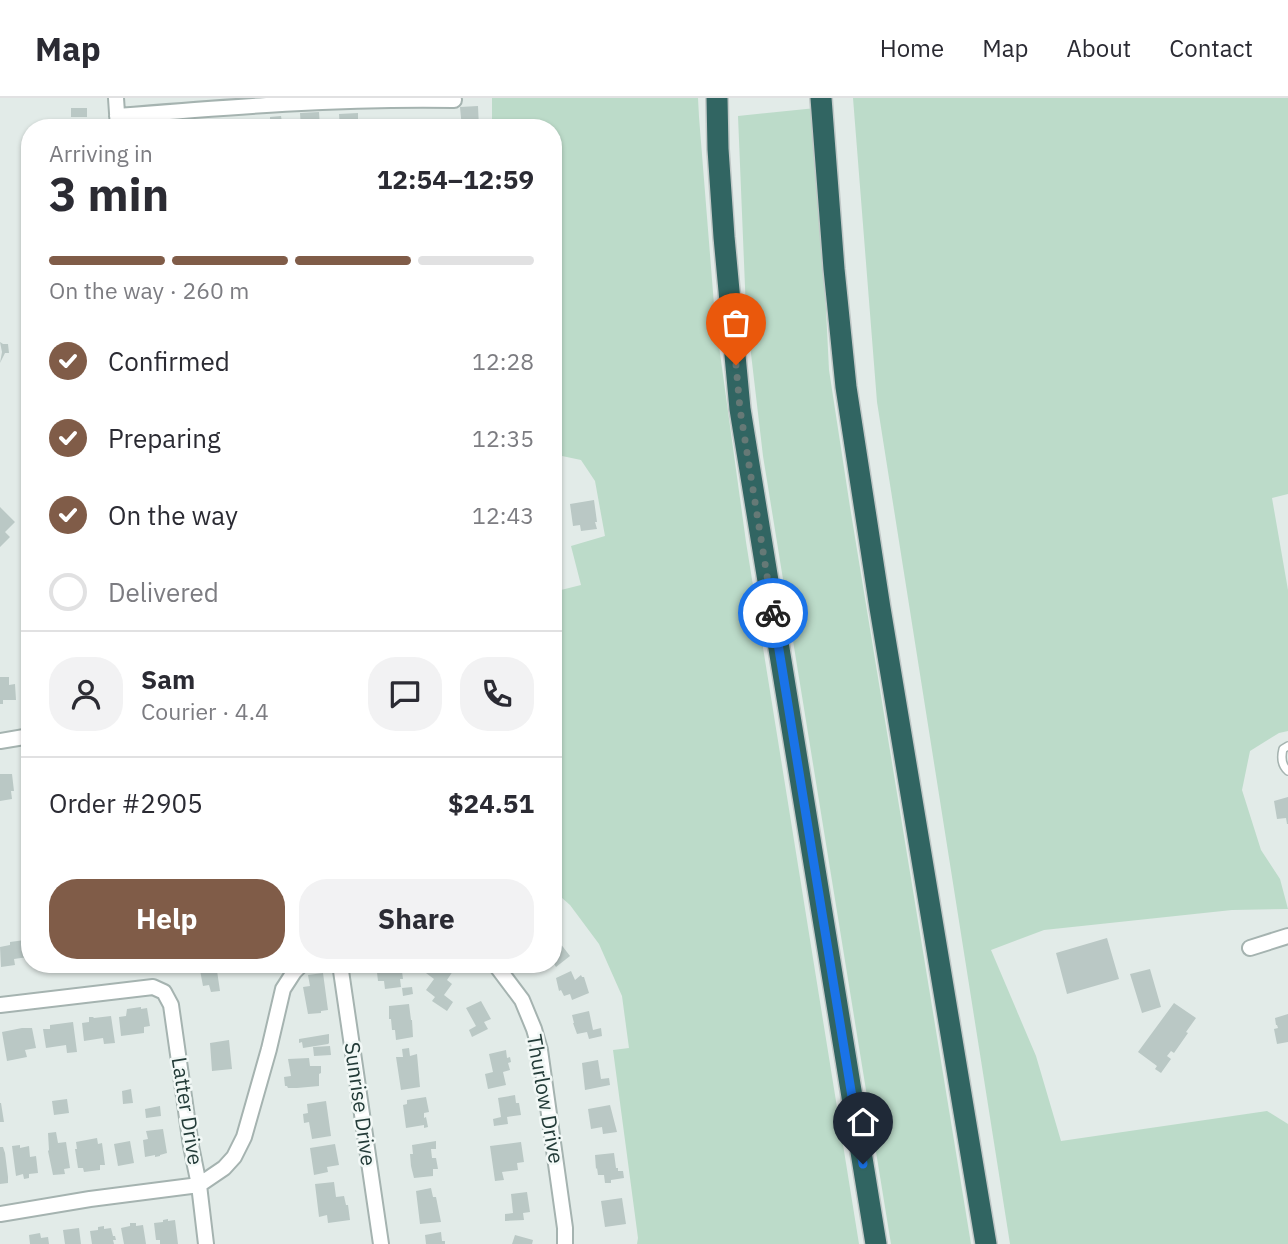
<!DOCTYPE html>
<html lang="en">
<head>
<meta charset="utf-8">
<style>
	body { margin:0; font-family:"IBM Plex Sans",sans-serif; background:#f2f2f3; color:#2b2b33; height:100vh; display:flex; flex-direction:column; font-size:26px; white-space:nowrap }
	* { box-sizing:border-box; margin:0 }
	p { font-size:23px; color:#7c7c81 }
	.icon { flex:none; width:38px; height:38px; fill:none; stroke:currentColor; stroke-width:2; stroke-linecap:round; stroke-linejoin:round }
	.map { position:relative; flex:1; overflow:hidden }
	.panel { position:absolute; left:21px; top:21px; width:541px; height:854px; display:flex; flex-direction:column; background:#fff; border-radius:28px; box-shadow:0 2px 5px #0004 }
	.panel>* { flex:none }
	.pin { position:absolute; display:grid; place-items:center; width:60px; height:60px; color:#fff; margin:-72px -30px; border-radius:50% 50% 50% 0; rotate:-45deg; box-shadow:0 0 7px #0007 }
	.pin .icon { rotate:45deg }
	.courier { position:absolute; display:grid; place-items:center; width:70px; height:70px; margin:-35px; border:5px solid #1a73e8; border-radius:50%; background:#fff; color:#222; box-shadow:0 2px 9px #0007 }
	.overview em { font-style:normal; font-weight:700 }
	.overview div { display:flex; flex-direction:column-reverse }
	.overview { display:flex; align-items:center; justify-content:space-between; height:119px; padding:0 28px }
	h1 { font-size:46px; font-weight:700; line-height:52px }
	.bar { display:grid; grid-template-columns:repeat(4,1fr); gap:10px 7px; align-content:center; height:84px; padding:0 28px }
	.bar i { height:9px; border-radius:5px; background:#e1e1e2 }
	.bar .selected { background:#805c48 }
	.bar p { grid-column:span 4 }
	.line { display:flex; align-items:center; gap:18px; padding:0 28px; border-top:2px solid #e1e1e2 }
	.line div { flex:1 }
	.round { display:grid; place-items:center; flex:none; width:74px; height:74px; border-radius:28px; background:#f2f2f3 }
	ol { padding:0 28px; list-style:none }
	li { display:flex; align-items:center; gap:21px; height:77px }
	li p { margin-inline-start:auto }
	li .icon { padding:7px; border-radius:50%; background:#805c48; color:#fff; stroke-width:4 }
	li:last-child { color:#7c7c81 }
	li i { width:38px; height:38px; border:4px solid #e1e1e2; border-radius:50% }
	.cta { display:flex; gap:14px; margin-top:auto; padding:14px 28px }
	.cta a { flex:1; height:80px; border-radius:28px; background:#805c48; color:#fff; font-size:28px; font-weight:700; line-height:80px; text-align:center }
	.cta a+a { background:#f2f2f3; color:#2b2b33 }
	header { display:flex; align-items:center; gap:42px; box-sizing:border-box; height:98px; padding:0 35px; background:#fff; border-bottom:2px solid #e1e1e2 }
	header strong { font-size:33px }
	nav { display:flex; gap:38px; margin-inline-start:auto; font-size:24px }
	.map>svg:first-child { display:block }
</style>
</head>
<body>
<header>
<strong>Map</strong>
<nav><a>Home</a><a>Map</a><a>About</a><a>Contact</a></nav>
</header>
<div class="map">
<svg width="1288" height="1146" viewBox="0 0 1288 1146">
	<rect width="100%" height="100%" fill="#e2ebe8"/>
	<path fill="#bcdbc9" d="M492,0H698L699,19L715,219L746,444L859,1146H637L638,1140L613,952L629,950L622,898L599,846L570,807L553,792V494L581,487L571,448L605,438L595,383L581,362L562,358L553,368V30H492Z
		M853,0H1288V396L1272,400L1288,492V633L1279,635L1250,653L1242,692L1261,752L1280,781L1288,811L1232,812L1044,832L991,852L1036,958L1061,1043L1267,1013L1288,1026V1146H1010L877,304Z
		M816,10L829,272L850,409L971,1146H891L763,358L746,213L738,18Z"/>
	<path fill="#bac8c5" d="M478,8L479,30H462L460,9Z
		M71,10H87V19H71Z
		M319,14L320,30H301L300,15Z
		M358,15V30H340L339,16Z
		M281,18L282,24L289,23V30H270V19Z
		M209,21L211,30H193L194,23Z
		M245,21V25H249V30H232V22Z
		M422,21L423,30H405V22Z
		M161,24V30H146V26Z
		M69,27H90V30H69Z
		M0,244L3,246H8L9,255H5L0,265L2,254Z
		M594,402L597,424H595L597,431L581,433L580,427L573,428L570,406Z
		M0,409L15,424L5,434L10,439L0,449Z
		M0,579H9V587L15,586L16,602H3V606H0Z
		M0,676H12L14,693H11L12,701L0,703Z
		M27,685L30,686V701L23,699Z
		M1288,699V726H1287L1286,720L1277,721L1274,703Z
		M1107,840L1119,881L1067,896L1056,855Z
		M25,842L28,859L14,861L15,867L1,869L0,849L10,847V844Z
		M560,845L570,858L556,869L553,864V850Z
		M216,866L220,893L211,894L209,887L203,888L199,867Z
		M376,866H401L403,881H400L401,889L385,891L384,883H378Z
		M432,866H443L453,873L447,882L452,886L444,897L453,904L447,913L432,903L435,899L426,892L434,881L426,875Z
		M1150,871L1161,909L1142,915L1130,876Z
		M571,873L575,882L581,877L582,879H584L589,895L572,902L570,896L564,898L561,892L559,893L556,880Z
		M323,875L328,912L321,913V915L308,916L303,889L310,888L308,877Z
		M412,889L413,896L403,898L402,890Z
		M481,903L491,921L484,924L488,931L472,939L469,932L476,928L466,910Z
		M1174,905L1196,920L1186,934L1188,935L1174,955L1171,953L1167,958L1171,961L1161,975L1155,971L1157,968L1138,954Z
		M409,906L411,922H412L413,939L396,942L395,932H392L391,921H389V908Z
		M141,909V911L147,910L150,928L144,929V935L121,938L119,919L126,918L127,911Z
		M589,913L593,932L601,930L602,938L589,941L587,934L577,936L573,925H574L572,917Z
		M1288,916V944L1277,946L1274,931L1278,930L1277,927H1276L1275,920Z
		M111,918L115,945L104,946L103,940L84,943L82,925L89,924V919H93L94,920Z
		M73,924L77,954L67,955L66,947L46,950L43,931H50V927Z
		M22,930H32L36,950L25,952L27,959L7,963L2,934Z
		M329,936V945L328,946L303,950L302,944L299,945V941Z
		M229,942L232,971L212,973L210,945Z
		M330,948L331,957L314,958L313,949Z
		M409,950L410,958L417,956L420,989L401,992L396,959H403L402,951Z
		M506,952L507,960L510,959L511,964L508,965L510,972L503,974L506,987L488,991L485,976L493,974L489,956Z
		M309,960L310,968H321V975L319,976V988L297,990H288L287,988H285L284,979L291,978L288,961Z
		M598,962L601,981L609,980L610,987L585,992L582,965Z
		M131,991L133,1005L123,1006L122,993Z
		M515,997L516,1005H519L521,1017L507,1019L508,1026L494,1028L493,1021L501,1019L498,1000Z
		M426,999L429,1014L424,1015V1020L426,1019L428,1029L424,1030V1027L406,1030L403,1007L407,1006V1002Z
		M67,1001L69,1015L54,1017L52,1003Z
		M326,1003L331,1038L312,1041L309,1024L304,1025L303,1016L308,1015L307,1006Z
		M0,1005H1L4,1024H0Z
		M610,1007L617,1034L603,1036L602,1029L591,1031L588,1011Z
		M160,1008L161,1018L146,1020L145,1011Z
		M163,1031L167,1055L160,1057V1058L155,1059V1057L145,1059L143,1042L148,1041L146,1033Z
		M56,1034L58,1045L66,1044L70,1070L64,1071L65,1076L53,1077L48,1053L49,1052L48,1035Z
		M97,1040L98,1046L102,1045L105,1067H100V1072L84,1074L83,1070H78L75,1051H77L76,1044Z
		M130,1043L134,1065L118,1068L114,1046Z
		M436,1043V1051H431L432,1060H436L438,1071H433V1078L414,1080L411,1068L410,1056H413L412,1047Z
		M521,1044L524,1064L517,1065L518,1072L502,1074L504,1082L495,1083L490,1048Z
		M335,1046L339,1067L327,1069L328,1074L314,1077L310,1050Z
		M20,1047V1050L29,1048L30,1059L36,1058L38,1075L29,1076V1080L24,1081L23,1076L16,1078L12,1048Z
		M0,1049H3L5,1055L8,1079V1085L0,1086Z
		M614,1055L616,1070H618V1073H623L624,1080L611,1082V1085H605L604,1077H598L597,1070L596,1071L595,1057Z
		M334,1084L336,1099L344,1098L346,1107H348L350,1122L328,1125L327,1117L319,1119L315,1086Z
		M431,1090L433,1099H436L441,1124L420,1126L416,1093Z
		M527,1094L530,1114L523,1115L524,1122L505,1123V1116L513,1115L511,1096Z
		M622,1100L626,1126L605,1129L601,1103Z
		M168,1121V1123L175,1122L178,1146H160V1142H156L154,1125L163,1124V1122Z
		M130,1125H136V1128L143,1127L146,1146H124L121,1130L130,1128Z
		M104,1128V1131L111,1130L113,1138H115L116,1142H113L114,1146H92L90,1133L98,1132V1129Z
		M79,1130L81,1146H65L63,1132Z
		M441,1134L442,1143H445V1146H426L425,1137Z
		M40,1135L41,1140L48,1139L49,1146H30L29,1137Z
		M515,1137L533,1142L532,1146H512Z"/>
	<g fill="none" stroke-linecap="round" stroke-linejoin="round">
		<defs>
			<path id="service" d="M1288,648L1283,651C1281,659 1281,667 1288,673"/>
			<path id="minor" d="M116,0L118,30
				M117,18C229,9 342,0 454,2
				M0,643L30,638
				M1250,850L1288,838
				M340,866L381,1146
				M495,866L522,902L534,931L540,952L565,1130V1146
				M0,907L153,889L164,894L171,907L191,1048L199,1087L206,1146
				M0,1116L90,1101L199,1087L224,1070L234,1059L244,1039L269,951L283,891L294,874L302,866"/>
			<path id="motorway" d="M717,0L718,51L724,139L740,311L876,1146
				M821,0L834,171L846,289L880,510L986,1146"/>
		</defs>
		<use href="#service" stroke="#a5b3b0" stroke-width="10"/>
		<use href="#minor" stroke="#a5b3b0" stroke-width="18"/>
		<use href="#motorway" stroke="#c1c8c7" stroke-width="24"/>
		<use href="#service" stroke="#fff" stroke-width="7"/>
		<use href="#minor" stroke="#fff" stroke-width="14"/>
		<use href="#motorway" stroke="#316562" stroke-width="21"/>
	</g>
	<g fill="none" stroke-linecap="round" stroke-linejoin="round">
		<path stroke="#667976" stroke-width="7" stroke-dasharray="0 12.6" d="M736,267L740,311L773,515"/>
		<path stroke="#1a73e8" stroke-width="9" d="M773,515L863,1066"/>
	</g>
	<g text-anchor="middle" stroke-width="5" stroke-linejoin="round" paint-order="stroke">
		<g font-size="21" fill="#233b38" stroke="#f2f8f6">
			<text transform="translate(545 1001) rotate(80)" y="7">Thurlow Drive</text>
			<text transform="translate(360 1006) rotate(82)" y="7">Sunrise Drive</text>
			<text transform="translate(187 1013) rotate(81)" y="7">Latter Drive</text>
		</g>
	</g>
</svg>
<div class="pin" style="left:736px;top:267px;background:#ea580c"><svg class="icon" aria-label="bag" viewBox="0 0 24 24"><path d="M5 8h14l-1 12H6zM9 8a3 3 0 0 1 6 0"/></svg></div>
<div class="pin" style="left:863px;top:1066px;background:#1f2937"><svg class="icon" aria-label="home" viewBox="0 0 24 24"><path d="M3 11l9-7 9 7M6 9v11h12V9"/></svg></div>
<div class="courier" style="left:773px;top:515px"><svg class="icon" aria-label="bike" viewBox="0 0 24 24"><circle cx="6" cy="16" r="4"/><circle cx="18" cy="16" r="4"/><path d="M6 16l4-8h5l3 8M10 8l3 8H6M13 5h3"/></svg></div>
<section class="panel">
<div class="overview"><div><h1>3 min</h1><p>Arriving in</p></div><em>12:54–12:59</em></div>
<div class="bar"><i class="selected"></i><i class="selected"></i><i class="selected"></i><i></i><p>On the way · 260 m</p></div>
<ol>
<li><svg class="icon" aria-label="check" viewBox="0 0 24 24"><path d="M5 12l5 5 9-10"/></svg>Confirmed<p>12:28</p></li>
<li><svg class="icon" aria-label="check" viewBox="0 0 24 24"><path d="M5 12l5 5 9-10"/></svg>Preparing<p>12:35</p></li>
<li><svg class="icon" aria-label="check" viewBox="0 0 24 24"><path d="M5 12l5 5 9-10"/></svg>On the way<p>12:43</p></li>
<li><i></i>Delivered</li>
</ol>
<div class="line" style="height:126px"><a class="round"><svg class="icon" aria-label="person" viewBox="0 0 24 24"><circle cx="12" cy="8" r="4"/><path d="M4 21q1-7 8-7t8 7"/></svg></a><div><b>Sam</b><p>Courier · 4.4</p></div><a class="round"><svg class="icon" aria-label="chat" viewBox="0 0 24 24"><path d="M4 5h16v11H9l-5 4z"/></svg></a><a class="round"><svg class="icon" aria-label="phone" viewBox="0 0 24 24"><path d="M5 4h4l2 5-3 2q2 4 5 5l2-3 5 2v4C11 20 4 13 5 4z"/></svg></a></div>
<div class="line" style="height:91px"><div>Order #2905</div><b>$24.51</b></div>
<div class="cta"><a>Help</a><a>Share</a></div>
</section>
</div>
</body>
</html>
